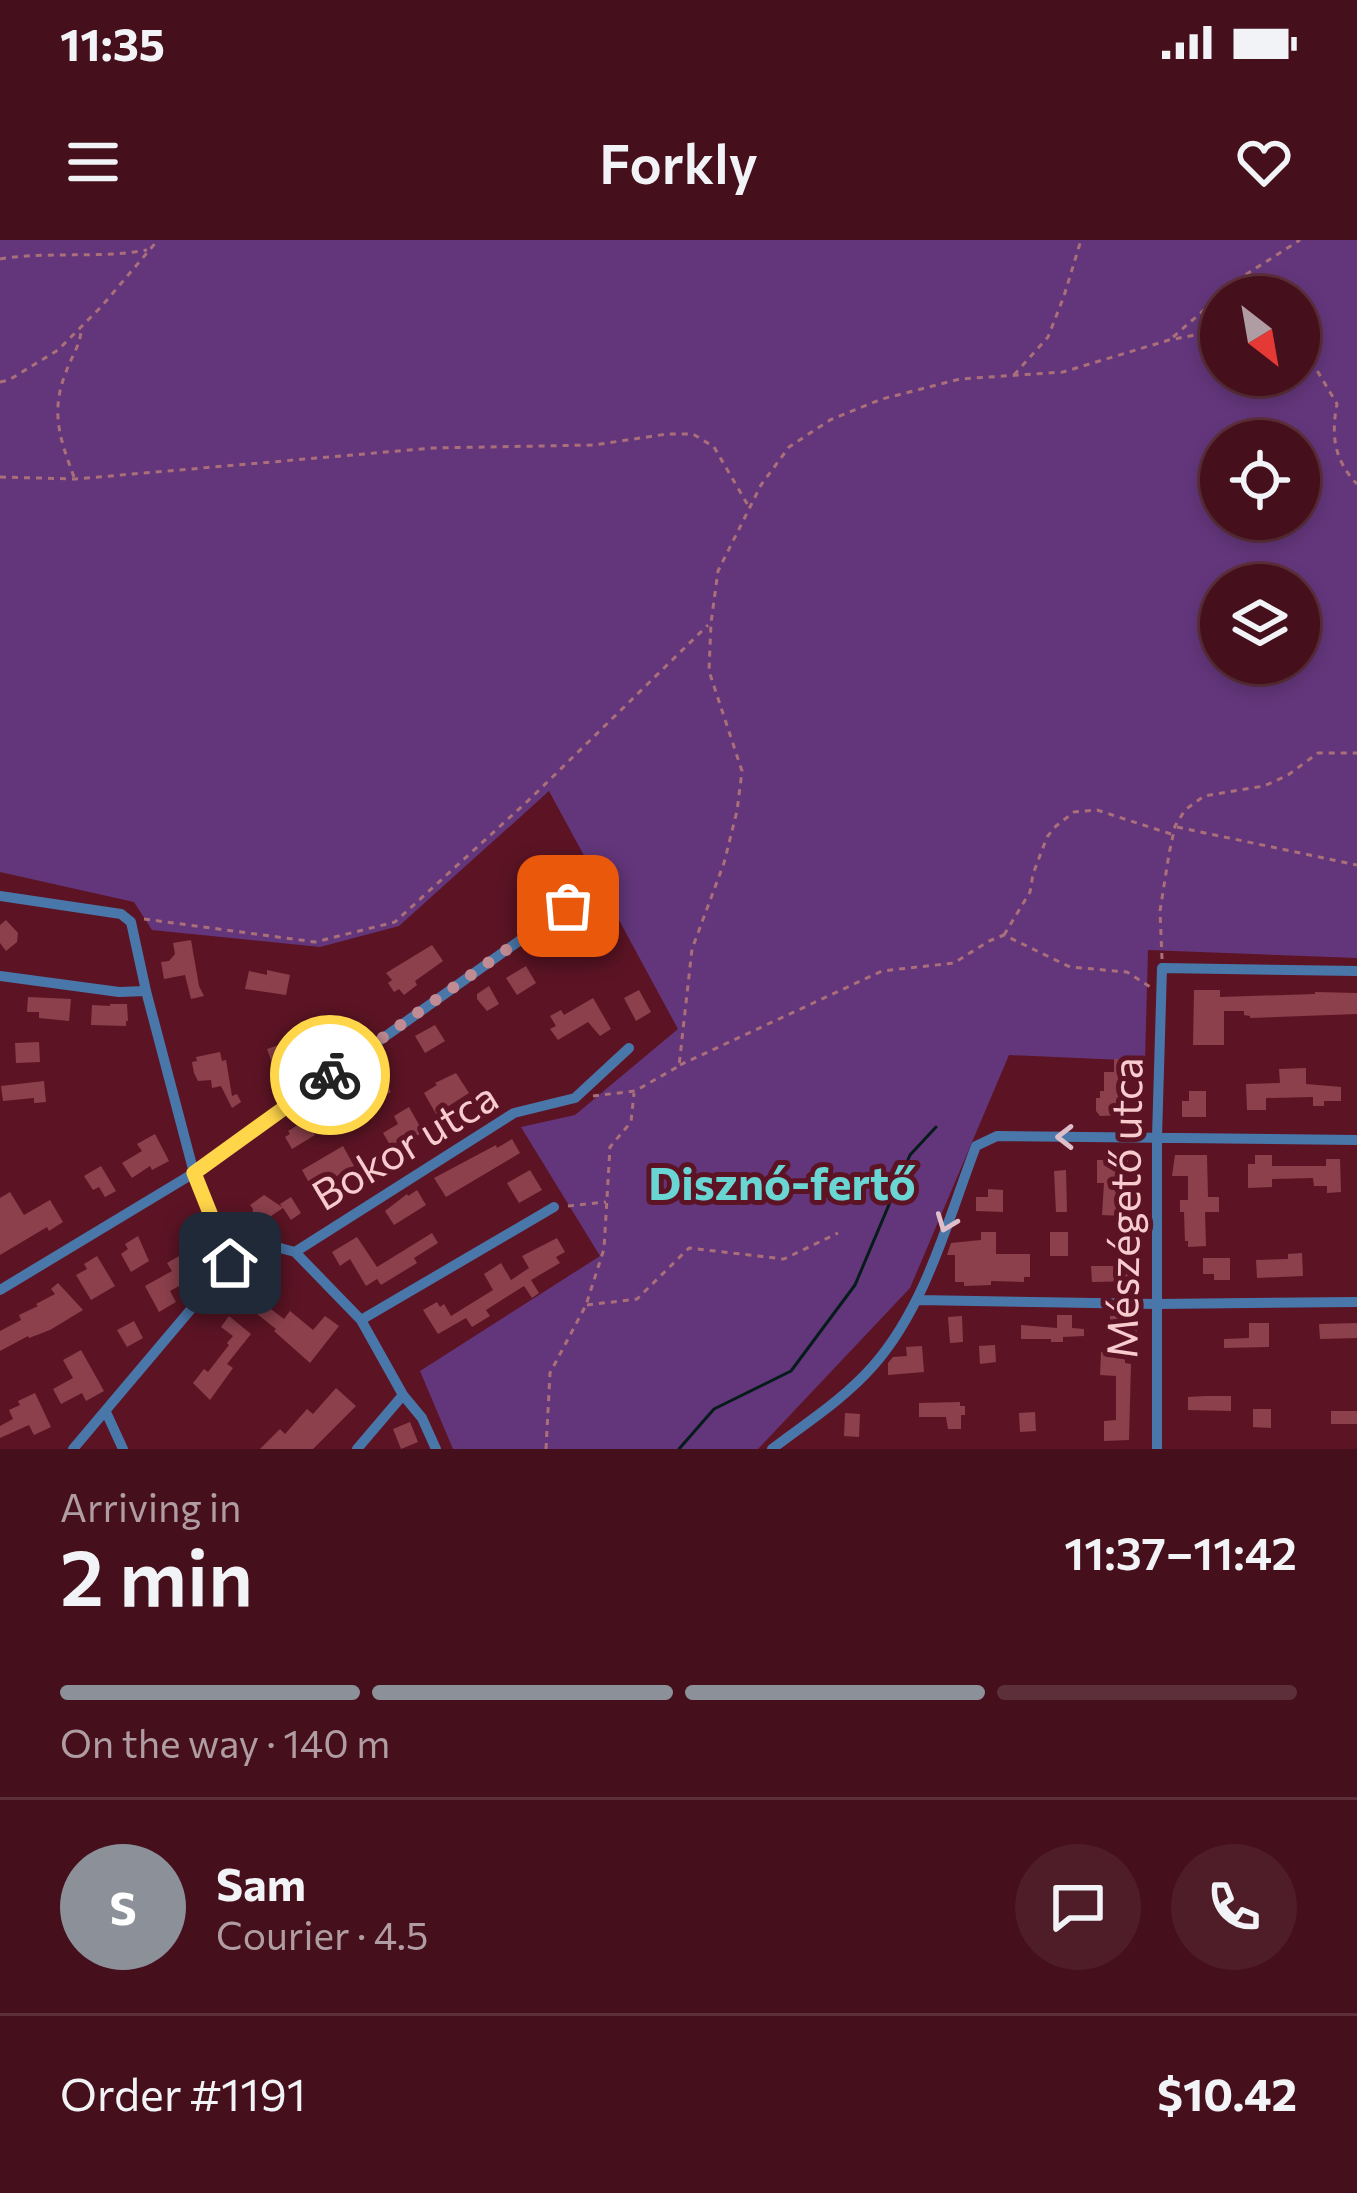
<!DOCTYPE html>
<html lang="en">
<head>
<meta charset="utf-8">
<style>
	body { margin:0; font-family:Commissioner,sans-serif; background:#4f1d28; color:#f1f3f6; height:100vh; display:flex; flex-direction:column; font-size:45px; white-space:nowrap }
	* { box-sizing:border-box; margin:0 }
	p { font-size:39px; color:#b09ca3 }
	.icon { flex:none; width:66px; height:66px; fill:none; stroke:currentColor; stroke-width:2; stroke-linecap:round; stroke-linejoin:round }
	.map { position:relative; height:1209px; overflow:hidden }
	.sheet { display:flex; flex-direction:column; background:#450f1b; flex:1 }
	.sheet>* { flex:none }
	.needle { width:78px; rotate:149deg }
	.fabs { position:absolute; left:1200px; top:36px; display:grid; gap:24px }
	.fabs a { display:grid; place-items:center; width:120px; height:120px; border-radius:50%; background:#450f1b; box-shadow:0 6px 18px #0003,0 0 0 3px #5d2f3a; font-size:60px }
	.pin { position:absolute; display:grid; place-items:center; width:102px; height:102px; color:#fff; margin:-51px; border-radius:24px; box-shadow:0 6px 18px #0006 }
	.courier { position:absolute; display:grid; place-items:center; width:120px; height:120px; margin:-60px; border:9px solid #ffd54a; border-radius:50%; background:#fff; color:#222; box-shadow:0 3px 15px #0007 }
	.overview em { font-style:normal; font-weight:600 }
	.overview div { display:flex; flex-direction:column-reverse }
	.overview { display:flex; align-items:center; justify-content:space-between; height:204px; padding:0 60px }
	h1 { font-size:78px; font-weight:600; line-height:90px }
	.bar { display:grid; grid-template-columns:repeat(4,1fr); gap:18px 12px; align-content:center; height:144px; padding:0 60px }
	.bar i { height:15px; border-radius:9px; background:#5d2f3a }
	.bar .active { background:#8c9099 }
	.bar p { grid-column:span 4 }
	.line { display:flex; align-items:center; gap:30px; padding:0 60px; border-top:3px solid #5d2f3a }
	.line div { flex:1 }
	.round { display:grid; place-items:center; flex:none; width:126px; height:126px; border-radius:63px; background:#4f1d28 }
	.status { display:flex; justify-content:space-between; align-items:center; height:84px; padding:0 60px; background:#450f1b; direction:ltr }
	.status svg { height:33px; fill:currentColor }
	header { display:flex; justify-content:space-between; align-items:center; height:156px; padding:0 60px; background:#450f1b; font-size:54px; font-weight:600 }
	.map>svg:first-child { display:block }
</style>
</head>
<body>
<div class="status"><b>11:35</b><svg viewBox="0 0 49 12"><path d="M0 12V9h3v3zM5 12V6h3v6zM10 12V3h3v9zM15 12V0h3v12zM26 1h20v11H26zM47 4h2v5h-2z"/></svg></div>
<header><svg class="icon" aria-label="menu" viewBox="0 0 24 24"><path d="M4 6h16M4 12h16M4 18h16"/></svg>Forkly<svg class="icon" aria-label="heart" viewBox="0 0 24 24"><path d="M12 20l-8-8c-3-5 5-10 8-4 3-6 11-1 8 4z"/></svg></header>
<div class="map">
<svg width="1357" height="1209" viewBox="0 0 1357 1209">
	<rect width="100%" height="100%" fill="#5c1424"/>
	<path fill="#63367b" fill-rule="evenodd" d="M0,0H1357V718L1148,710L1145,821L1009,815L910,1048L758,1209H453L420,1131L600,1016L521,887L575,875L678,789L549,551L399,686L320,707L152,690L134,662L0,632ZM1221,57H1299V135H1221ZM1221,201H1299V279H1221ZM1221,345H1299V423H1221Z"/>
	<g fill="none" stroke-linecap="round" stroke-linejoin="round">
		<path stroke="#051c1b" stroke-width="3" d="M679,1209L714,1169L791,1131L855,1045L910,915L936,887"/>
	</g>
	<path fill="#8c404c" d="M599,669L613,696L595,706L580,679Z
		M6,680L18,693L17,702L6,711L0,703V685Z
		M191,700L199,746L204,756L191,759L185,735L164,739L161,722L169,721L175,714L173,703Z
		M432,705L443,721L415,741L417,745L404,755L399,749L394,752L388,743L392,740L386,733Z
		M526,726L536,743L517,755L506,738Z
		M267,730L290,735L286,755L245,749L249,731L267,735Z
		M489,746L499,764L487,771L477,759V754Z
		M639,750L651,772L636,781L624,758Z
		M1194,750H1220V757L1315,754V752L1357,753V774L1250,778V776L1244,775V771H1224V805H1193Z
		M28,757L71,759L69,781L39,778V772H27Z
		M593,758L611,789L600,796L588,782L558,800L550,789L556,786L550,776L561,770L564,775Z
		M110,764H127L128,781H126V786L91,785L92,765L110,766Z
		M329,778H342L354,793L334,808L324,796L331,790L327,786Z
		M435,785L445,801L425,813L415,796Z
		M290,801L294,815L287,818L289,824L274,829L267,809Z
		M39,802L40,822L16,823L15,803Z
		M220,812L222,821L226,820L232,856L237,854L241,862L232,868L221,846L212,848L211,840L198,841L194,833L192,822L197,821L196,817Z
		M1134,818L1135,831H1129L1128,875L1100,876L1096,871V858H1100V851H1104V832H1114V819Z
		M1306,828V844L1341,847V861H1324V866H1313V857L1266,858V870H1247L1246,844L1280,843L1279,829Z
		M456,833L469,853L436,874L424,853L437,845L435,843Z
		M382,835L391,852L364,867L355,850Z
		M44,841L46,862L34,863V858L3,861L1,846Z
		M1189,851H1206V877H1182V861H1189Z
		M409,867L423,892L393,910L383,893L398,884L394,876Z
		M301,883L303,886L308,883L315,895L292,909L285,897L290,894L288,891Z
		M155,894L169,921L152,930L150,926L132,938L122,923L142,911L137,904Z
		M512,899L520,913L446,957L434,938L496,905L497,908Z
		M343,906L354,926L313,950L302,930Z
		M1175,915H1207L1208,957H1219V972H1205L1206,1006L1188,1007V1001H1185L1184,972H1180V960H1188V936H1172Z
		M1255,915H1272V926H1326V919H1340L1341,952L1327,953V946H1314L1313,938L1272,939V947L1248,948V924H1255Z
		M1097,920H1128L1127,952H1137L1136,966L1124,965L1123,976L1102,975L1104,943H1097Z
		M101,926L116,951L105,957L99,947L93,950L84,936Z
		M530,930L542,950L519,963L507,943Z
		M1066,930L1067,972H1056L1054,931Z
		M988,949L1003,950V972L976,971V957H988Z
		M417,950L426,965L394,985L385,971L407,954L408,956Z
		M10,952L24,975L50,960L63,982L49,991L47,987L0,1015V958Z
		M264,955L282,967L280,964L291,957L301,973L291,980L283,968L262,982L252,978L253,969L250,965Z
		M981,992H996V1014H1030V1037H1024V1042L991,1041V1045L964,1046V1042H955V1015H947L951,1003L981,1000Z
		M1050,992H1068V1016H1050Z
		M432,993L438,1003L414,1018L417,1023L381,1045L377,1039L366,1046L350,1019L340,1026L332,1012L357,997L377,1027Z
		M138,996L149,1021L131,1032L121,1014L128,1009L125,1004Z
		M557,998L565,1012L556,1017L560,1023L531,1040L539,1053L532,1058L524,1046L486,1070L490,1076L472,1087L466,1078L438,1094L423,1070L437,1062L440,1067L444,1064L451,1076L493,1050L484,1034L501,1023L511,1040L529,1028L522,1016Z
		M193,1008L206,1031L170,1051L176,1062L159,1072L145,1046L172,1031L167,1023Z
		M1302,1013L1303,1036L1257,1038L1256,1020L1288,1019V1014Z
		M97,1016L115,1046L91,1060L76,1035L87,1029L84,1024Z
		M1203,1018H1230V1040H1214V1034H1203Z
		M1091,1026H1137L1138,1041L1092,1042Z
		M58,1043L83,1070L50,1090L29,1098L28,1096L0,1111V1091L21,1080L19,1075L38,1066L36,1064L55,1054L51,1049Z
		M259,1060L284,1079L290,1071L313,1090L325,1076L339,1086L310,1123L274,1091L276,1089L252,1070Z
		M1057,1075H1072V1088L1084,1089V1096L1063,1097V1102H1051V1099H1021V1085L1057,1088Z
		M1136,1075L1137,1094L1110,1095V1076Z
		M229,1076L251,1094L227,1124L233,1128L210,1160L193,1143L204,1129L208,1132L229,1105L227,1103L233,1096L221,1087Z
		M962,1076L963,1102L950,1103L948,1077Z
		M134,1081L143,1098L127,1107L117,1090Z
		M1249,1083H1269V1107L1224,1108V1099L1249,1098Z
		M1357,1083V1098L1320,1099L1319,1084Z
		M995,1105L996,1122L980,1124L979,1106Z
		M922,1106L924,1132L888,1135V1123L893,1117L907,1116L906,1107Z
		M81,1110L104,1151L86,1161L82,1153L61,1164L53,1149L73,1138L63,1120Z
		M1101,1112L1125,1113V1123L1131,1124L1129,1200L1104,1201V1181L1116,1180V1136L1100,1135Z
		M336,1148L356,1166L313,1209H260L280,1189L285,1194L307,1169L313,1174Z
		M35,1153L51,1187L34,1195L29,1185L0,1198V1186L13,1179L9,1170L20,1165L18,1161Z
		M1206,1156H1231V1171L1188,1170V1157Z
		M960,1162V1166H965V1175H961V1189H948L946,1177H919V1163Z
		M1253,1169H1271V1188L1253,1187Z
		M1331,1171H1357V1184H1331Z
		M1035,1172L1036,1191L1020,1192L1019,1173Z
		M845,1173L860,1174L859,1197L844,1196Z
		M410,1182L418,1202L401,1209L393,1189Z"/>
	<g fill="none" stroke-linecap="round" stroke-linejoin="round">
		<path stroke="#aa6f79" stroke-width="3" stroke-dasharray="6 6" stroke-linecap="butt" d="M0,19C49,11 98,19 147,10
			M1173,97L1242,37L1300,0
			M1299,100L1337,164C1331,196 1334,220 1357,244
			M1014,135L1048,97L1064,56L1081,0
			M0,142L9,140L58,110L101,67L158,0
			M0,237L75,239L433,208L594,205L667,194H693L714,207L749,267
			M74,237C60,199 50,172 66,132C71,117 82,103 81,87
			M1177,587L1357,625
			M144,679L315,702L395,682L531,558L708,385
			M1004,695L1030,652L1033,634L1047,597L1056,586L1074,572L1097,570L1171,594
			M1162,719L1160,671L1169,614L1175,586L1185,570L1204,556L1264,546L1288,535L1318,513H1357
			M680,825L882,731L954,723L989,701L1004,695L1070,727L1127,732L1152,748
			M593,856L635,851L679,826L692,709L724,623L737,571L742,531L709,431L711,383L718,331L761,245L789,207L830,180L882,159L960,139L1063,132L1169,100L1221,90
			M568,966L606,962
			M587,1065L637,1059L689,1008L784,1019L838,993
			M546,1209L550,1133L586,1065L604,1009L610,907L631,882L634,853"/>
		<path stroke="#4a77aa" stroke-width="10" d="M0,656L121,674L131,682L146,751L194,933L230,1023
			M0,736L119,752L146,751
			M295,1012L361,1080L403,1155L422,1178L436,1209
			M0,1050L194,933L568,666
			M917,1060L1156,1064L1357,1062
			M361,1080L554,967
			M106,1172L123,1209
			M73,1209L230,1023L269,1005L295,1012L514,873L575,858L629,808
			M357,1209L403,1155
			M772,1209C806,1183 844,1159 873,1126C926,1066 948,979 976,906L997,896L1357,900
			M1157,1209V897L1162,728L1357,731"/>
	</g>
	<defs><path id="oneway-chevron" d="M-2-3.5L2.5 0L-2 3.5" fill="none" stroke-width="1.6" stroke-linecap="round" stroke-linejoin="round" transform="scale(3)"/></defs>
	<g stroke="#debec9">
		<use href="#oneway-chevron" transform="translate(1065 897) rotate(-180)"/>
		<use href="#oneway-chevron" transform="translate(946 983) rotate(111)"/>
	</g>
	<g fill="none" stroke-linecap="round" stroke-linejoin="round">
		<path stroke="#c18b93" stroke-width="12" stroke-dasharray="0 21.6" d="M330,835L568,666"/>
		<path stroke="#ffd54a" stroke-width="15" d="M230,1023L194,933L330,835"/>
	</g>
	<g text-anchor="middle" stroke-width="10" stroke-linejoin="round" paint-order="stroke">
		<g font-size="42" fill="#f8cbcf" stroke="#5c1424">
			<text transform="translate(405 906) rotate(-31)" y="15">Bokor utca</text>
			<text transform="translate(1125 968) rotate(-89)" y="15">Mészégető utca</text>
		</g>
		<g font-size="45" font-weight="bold" fill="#6ad6d3" stroke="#5c1424">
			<text x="782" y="960">Disznó-fertő</text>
		</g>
	</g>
</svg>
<div class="fabs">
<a><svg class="needle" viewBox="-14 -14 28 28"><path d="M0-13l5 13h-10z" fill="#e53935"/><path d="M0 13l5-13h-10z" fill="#b09ca3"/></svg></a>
<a><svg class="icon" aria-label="locate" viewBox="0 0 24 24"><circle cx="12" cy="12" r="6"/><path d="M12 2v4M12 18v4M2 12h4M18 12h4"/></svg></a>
<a><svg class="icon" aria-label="layers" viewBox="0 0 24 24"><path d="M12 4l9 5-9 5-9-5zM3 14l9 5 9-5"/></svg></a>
</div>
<div class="pin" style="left:568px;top:666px;background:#ea580c"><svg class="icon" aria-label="bag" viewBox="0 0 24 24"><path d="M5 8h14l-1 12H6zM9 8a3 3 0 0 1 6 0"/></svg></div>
<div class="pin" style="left:230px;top:1023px;background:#1f2937"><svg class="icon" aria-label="home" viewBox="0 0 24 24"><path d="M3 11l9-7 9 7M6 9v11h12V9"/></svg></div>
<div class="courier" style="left:330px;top:835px"><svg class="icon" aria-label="bike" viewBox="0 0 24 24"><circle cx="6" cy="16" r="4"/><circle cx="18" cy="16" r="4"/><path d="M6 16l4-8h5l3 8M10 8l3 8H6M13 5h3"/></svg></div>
</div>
<section class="sheet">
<div class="overview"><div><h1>2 min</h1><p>Arriving in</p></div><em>11:37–11:42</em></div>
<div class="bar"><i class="active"></i><i class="active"></i><i class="active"></i><i></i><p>On the way · 140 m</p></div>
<div class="line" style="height:216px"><b class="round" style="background:#8c9099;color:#fff">S</b><div><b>Sam</b><p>Courier · 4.5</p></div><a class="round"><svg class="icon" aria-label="chat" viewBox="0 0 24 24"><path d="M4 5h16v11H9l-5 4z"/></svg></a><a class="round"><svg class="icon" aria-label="phone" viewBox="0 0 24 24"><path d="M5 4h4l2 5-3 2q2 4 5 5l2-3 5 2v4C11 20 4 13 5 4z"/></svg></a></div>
<div class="line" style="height:156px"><div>Order #1191</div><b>$10.42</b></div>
</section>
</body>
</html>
